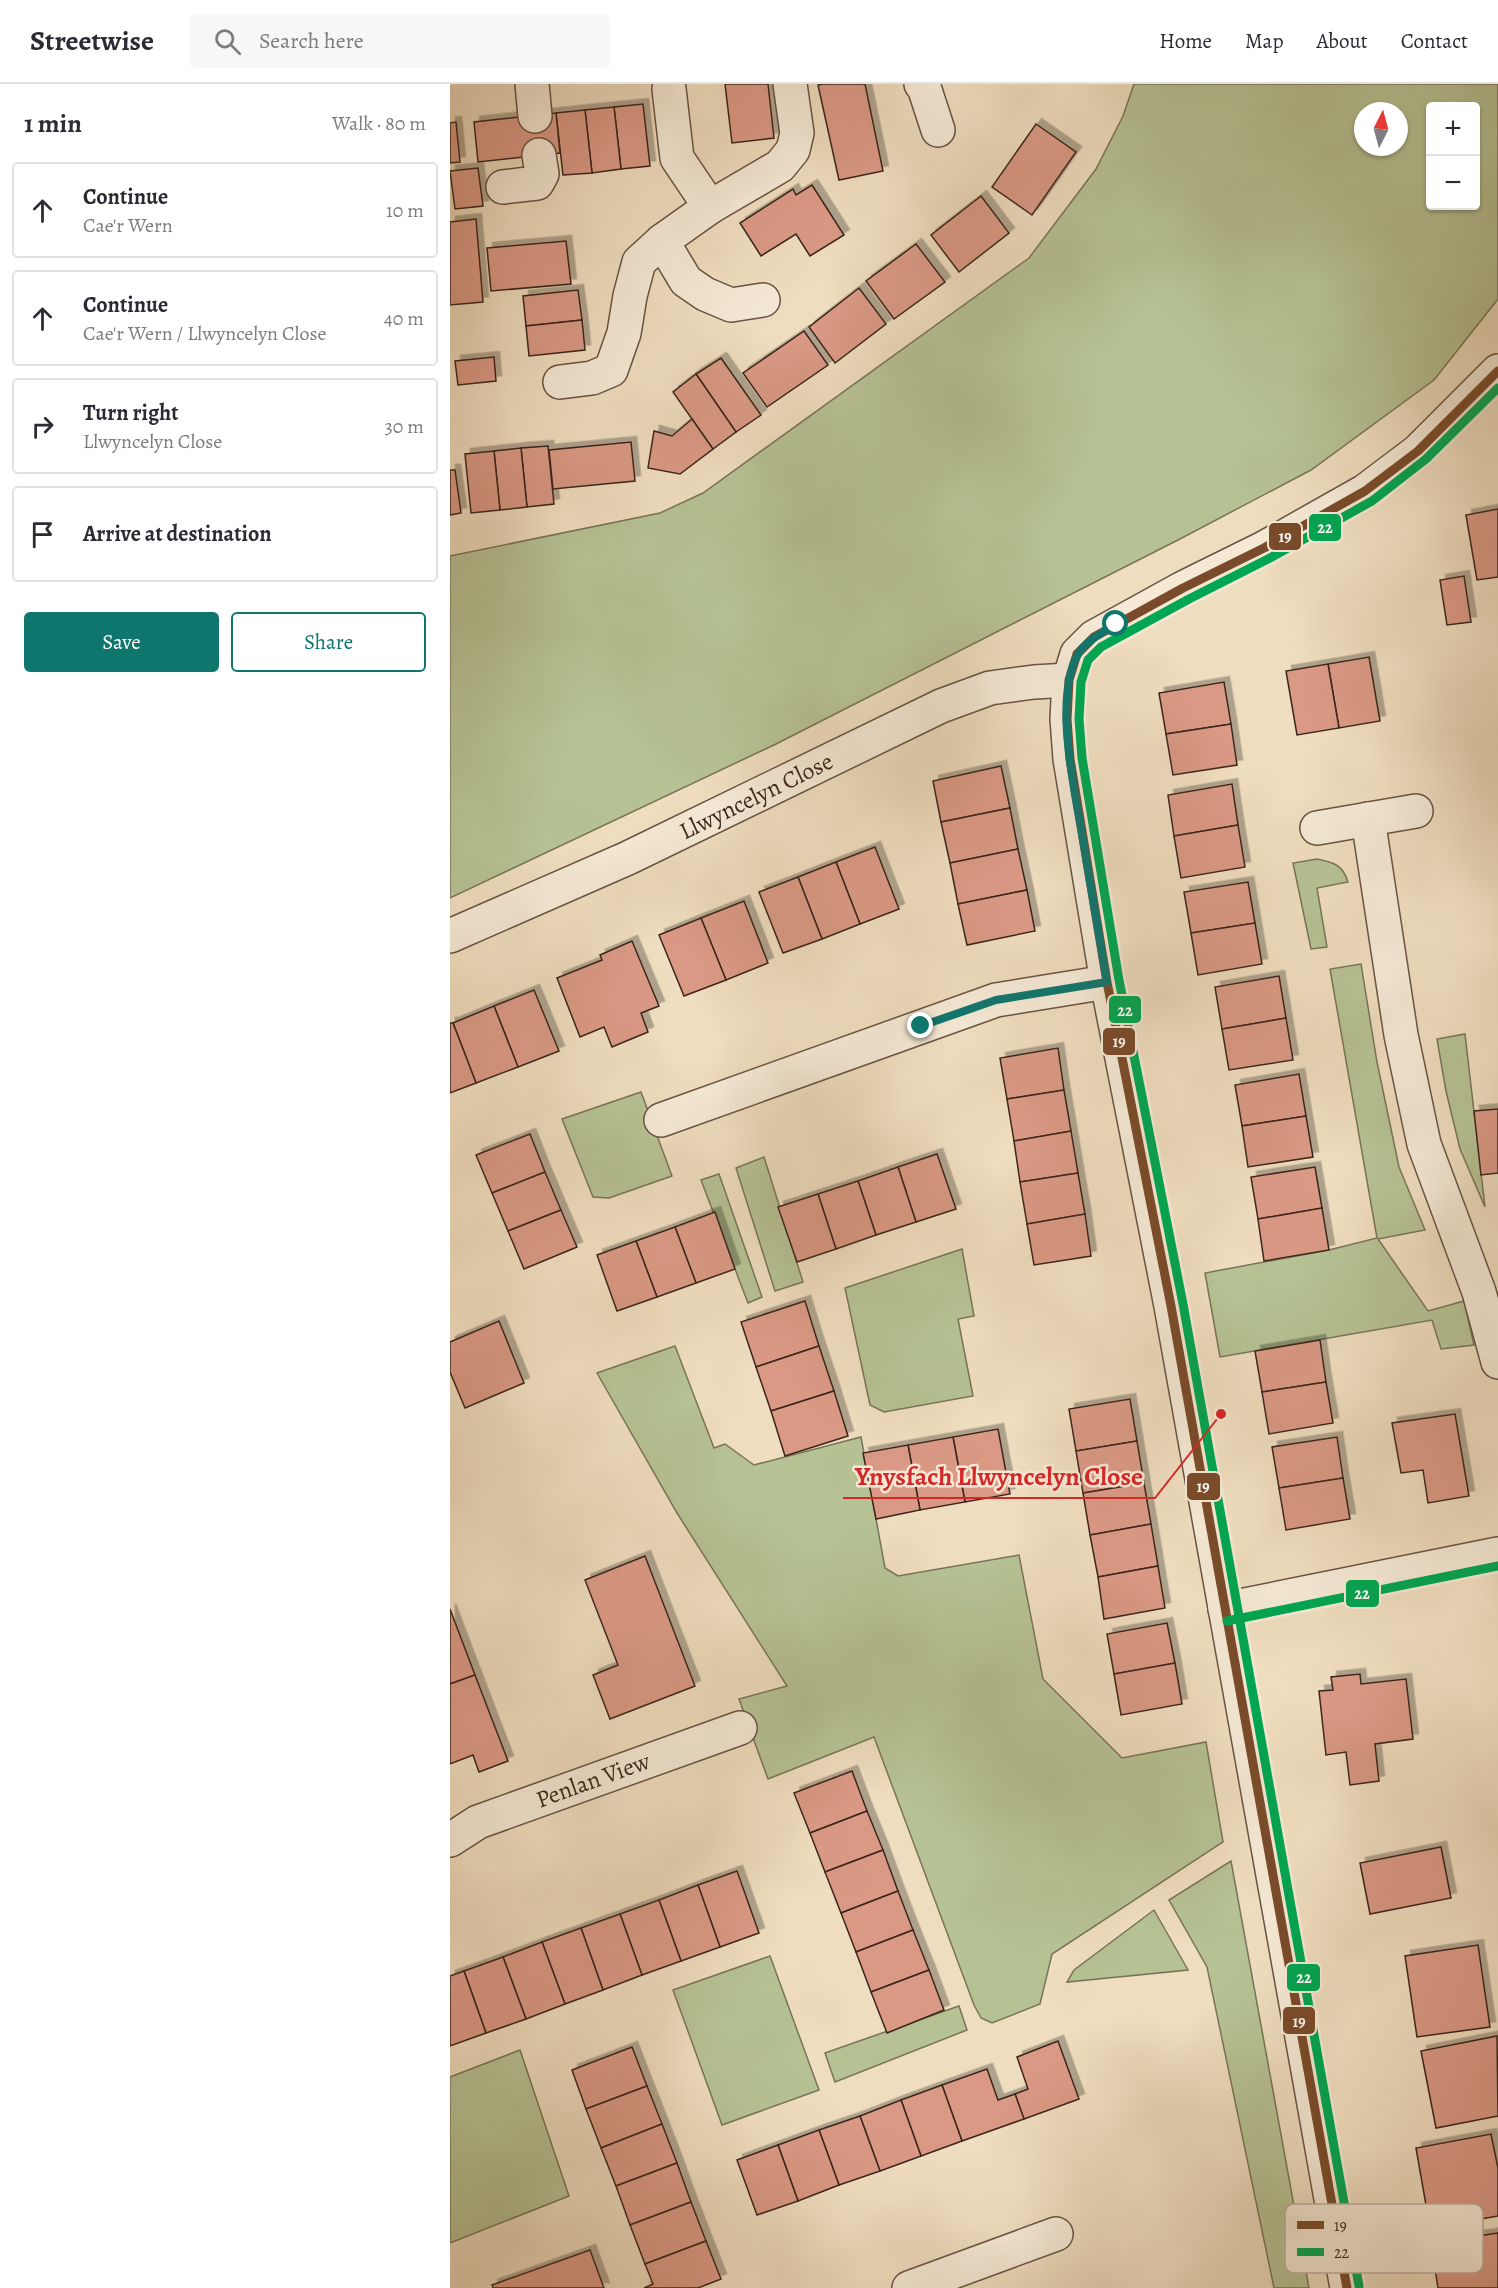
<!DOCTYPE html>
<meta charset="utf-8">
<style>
:root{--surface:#fff;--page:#f7f7f7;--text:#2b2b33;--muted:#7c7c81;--line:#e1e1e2;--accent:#0f766e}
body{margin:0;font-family:Alegreya,serif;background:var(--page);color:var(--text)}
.controls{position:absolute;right:18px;top:18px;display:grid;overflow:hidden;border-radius:6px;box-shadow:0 2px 4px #0004}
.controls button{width:54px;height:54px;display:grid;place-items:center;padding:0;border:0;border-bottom:2px solid var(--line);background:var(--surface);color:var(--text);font:30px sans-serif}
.compass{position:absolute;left:904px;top:18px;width:54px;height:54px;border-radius:50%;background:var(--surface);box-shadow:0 2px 4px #0004;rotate:6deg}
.stop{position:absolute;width:18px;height:18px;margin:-14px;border:4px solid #0f766e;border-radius:50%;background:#fff}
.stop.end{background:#0f766e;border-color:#fff;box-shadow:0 2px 6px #0008}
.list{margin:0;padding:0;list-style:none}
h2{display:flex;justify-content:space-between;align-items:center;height:78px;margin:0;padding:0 24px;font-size:26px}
h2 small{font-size:20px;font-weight:400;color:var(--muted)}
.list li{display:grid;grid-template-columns:39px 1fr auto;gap:18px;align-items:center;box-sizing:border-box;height:96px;margin:0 12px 12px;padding:0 12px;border:2px solid var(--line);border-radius:6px}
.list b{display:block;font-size:22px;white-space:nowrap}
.list p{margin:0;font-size:20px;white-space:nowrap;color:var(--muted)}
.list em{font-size:20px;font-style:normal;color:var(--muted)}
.actions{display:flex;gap:12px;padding:18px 24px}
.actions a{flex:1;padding:14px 0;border:2px solid var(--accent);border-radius:6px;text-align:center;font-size:21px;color:var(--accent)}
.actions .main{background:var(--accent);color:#fff}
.icon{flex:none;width:33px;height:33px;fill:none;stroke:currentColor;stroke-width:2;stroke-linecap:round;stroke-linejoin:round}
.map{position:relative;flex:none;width:1048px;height:2204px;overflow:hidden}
header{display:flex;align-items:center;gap:36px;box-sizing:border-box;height:84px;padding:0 30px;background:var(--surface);border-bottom:2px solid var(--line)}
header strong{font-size:28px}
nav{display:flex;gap:33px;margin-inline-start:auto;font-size:21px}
.search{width:420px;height:54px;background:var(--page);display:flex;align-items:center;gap:15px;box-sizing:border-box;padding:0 21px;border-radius:6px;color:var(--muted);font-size:22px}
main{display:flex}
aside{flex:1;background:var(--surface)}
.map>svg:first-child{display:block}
</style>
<header>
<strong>Streetwise</strong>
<div class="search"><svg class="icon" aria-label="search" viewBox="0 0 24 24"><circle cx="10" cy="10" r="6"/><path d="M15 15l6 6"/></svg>Search here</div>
<nav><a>Home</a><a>Map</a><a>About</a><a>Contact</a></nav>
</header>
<main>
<aside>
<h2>1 min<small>Walk · 80 m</small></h2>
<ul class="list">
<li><svg class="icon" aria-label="ahead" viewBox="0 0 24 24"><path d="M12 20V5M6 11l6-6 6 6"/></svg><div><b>Continue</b><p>Cae'r Wern</p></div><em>10 m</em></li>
<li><svg class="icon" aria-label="ahead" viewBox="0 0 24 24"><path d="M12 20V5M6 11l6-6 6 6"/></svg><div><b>Continue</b><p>Cae'r Wern / Llwyncelyn Close</p></div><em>40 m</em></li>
<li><svg class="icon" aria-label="right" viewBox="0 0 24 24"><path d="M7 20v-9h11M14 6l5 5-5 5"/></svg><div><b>Turn right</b><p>Llwyncelyn Close</p></div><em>30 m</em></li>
<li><svg class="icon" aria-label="arrive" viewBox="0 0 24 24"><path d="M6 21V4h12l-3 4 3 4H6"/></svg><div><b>Arrive at destination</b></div></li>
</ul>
<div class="actions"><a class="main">Save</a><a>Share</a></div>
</aside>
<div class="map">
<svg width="1048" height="2204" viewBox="0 0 1048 2204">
<defs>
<filter id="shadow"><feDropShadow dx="5.5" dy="-5.5" stdDeviation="0" flood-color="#0004"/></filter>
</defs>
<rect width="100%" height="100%" fill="#efddbf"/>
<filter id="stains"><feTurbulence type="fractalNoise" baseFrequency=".00333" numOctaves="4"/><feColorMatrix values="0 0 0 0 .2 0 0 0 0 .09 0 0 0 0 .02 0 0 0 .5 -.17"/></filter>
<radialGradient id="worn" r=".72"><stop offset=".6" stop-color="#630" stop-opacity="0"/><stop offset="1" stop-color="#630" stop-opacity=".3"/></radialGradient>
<g fill="#b6c294" stroke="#787457" stroke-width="1.5" fill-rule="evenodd">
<path d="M684,0h364v215l-64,81 -123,90 -133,70 -402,204 -326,154v-342l210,-43 43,-20 326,-235 67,-89 27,-53zM980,22h46v100h-46zM913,27h36v36h-36z"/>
<path d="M867,775c16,3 26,6 31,23l-31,6 10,59 -16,2 -18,-86z"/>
<path d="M911,880l16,98 22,105 26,63 -47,9 50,72 36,-10 10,44 -33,4 -9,-29 -212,37 -15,-84 124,-23 48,-12 -47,-269z"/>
<path d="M1015,950l20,173 -25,-58 -14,-58 -9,-52z"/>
<path d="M191,1008l31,84 -63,22 -16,-1 -31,-78z"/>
<path d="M314,1073l39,125 -28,9 -39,-123z"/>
<path d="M269,1090l43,123 -14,6 -47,-123z"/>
<path d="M512,1165l12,67 -16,3 15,77 -89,16 -14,-7 -25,-117z"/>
<path d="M225,1262l39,102 11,-4 29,21 107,-28 24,131 13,8 121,-21 24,124 79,79 84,-16 17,100 -171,112 -12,50 -48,19 -11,-5 -7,-13 -100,-268 -106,42 -29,-80 48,-13 -110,-173 -80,-140z"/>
<path d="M781,1777l78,427h-35l-67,-321 -38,-67z"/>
<path d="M704,1826l34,60 -121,12 7,-12z"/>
<path d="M320,1872l49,134 -97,35 -49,-135z"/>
<path d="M509,1922l8,24 -132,52 -10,-29z"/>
<path d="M70,1966l49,146 -119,47v-166z"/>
</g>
<g fill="#da9985" stroke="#3b251a" stroke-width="1.5" filter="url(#shadow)">
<path d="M275,0h43l6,54 -42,5z"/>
<path d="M373,0h42l18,87 -44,9 -21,-95z"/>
<path d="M193,20l7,62 -29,3 -7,-62z"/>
<path d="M164,23l7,62 -29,4 -7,-63z"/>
<path d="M135,26l7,63 -29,2 -7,-62z"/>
<path d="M106,29l4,40 -82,9 -4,-40z"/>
<path d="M6,38l4,40 -10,1v-40z"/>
<path d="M586,40l40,28 -44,63 -40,-28z"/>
<path d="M28,84l5,38 -28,3 -5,-38z"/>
<path d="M362,101l32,50 -34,21 -14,-22 -35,22 -21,-33 53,-34 3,6z"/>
<path d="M531,112l28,37 -50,39 -28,-37z"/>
<path d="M26,135l7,83 -33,3v-83z"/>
<path d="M116,157l5,43 -80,7 -4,-43z"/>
<path d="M466,160l29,38 -51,37 -28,-38z"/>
<path d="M409,204l27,36 -51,39 -26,-36z"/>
<path d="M128,206l4,30 -56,6 -3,-30z"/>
<path d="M132,236l3,30 -56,6 -3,-30z"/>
<path d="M354,247l24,34 -61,42 -24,-34z"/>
<path d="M44,273l2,24 -38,4 -3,-24z"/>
<path d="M271,274l40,57 -25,17 -40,-58z"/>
<path d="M246,290l40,58 -23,17 -40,-57z"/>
<path d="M242,335l21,30 -33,25 -32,-6 6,-37 18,5z"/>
<path d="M181,358l4,39 -82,8 -4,-39z"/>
<path d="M98,362l6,58 -27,3 -6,-59z"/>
<path d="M71,364l6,59 -27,3 -6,-59z"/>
<path d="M44,367l6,59 -29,3 -6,-59z"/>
<path d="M0,386h5l6,43 -11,2z"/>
<path d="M1048,425v68l-21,3 -11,-65z"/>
<path d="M1014,492l7,46 -24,3 -7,-45z"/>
<path d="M919,573l11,64 -41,7 -11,-64z"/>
<path d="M878,580l11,64 -42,7 -11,-64z"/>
<path d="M774,598l7,42 -65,10 -7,-41z"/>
<path d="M781,640l6,41 -64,10 -7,-41z"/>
<path d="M551,682l9,42 -69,14 -8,-41z"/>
<path d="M782,700l6,41 -64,11 -6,-41z"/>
<path d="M560,724l8,41 -68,14 -9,-41z"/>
<path d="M788,741l7,42 -64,11 -7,-42z"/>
<path d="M425,763l24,62 -39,15 -24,-62z"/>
<path d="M568,765l9,41 -69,14 -8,-41z"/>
<path d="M386,778l24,62 -38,15 -24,-62z"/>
<path d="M348,793l24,62 -39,14 -24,-61z"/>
<path d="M798,798l7,41 -64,10 -7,-41z"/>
<path d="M577,806l8,41 -68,14 -9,-41z"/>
<path d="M294,817l24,62 -42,17 -25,-62z"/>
<path d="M251,834l25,62 -42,16 -25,-61z"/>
<path d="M805,839l7,41 -64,11 -7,-42z"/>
<path d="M182,857l27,65 -18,7 7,19 -36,15 -8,-20 -24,10 -23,-59 45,-18 -2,-5z"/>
<path d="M829,892l7,42 -64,11 -7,-42z"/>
<path d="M84,906l25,61 -41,16 -24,-61z"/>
<path d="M44,922l24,61 -42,16 -23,-60z"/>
<path d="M836,934l7,42 -64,10 -7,-41z"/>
<path d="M0,939h3l23,60 -26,10z"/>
<path d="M608,964l6,42 -57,9 -7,-41z"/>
<path d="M849,990l7,42 -64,10 -7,-41z"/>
<path d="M614,1006l7,41 -57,10 -7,-42z"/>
<path d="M1048,1025v64l-17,2 -7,-64z"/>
<path d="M856,1032l7,41 -65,10 -6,-41z"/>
<path d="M621,1047l7,42 -58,9 -6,-41z"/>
<path d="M80,1050l15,38 -53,21 -16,-38z"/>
<path d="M487,1070l19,55 -40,13 -18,-55z"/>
<path d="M448,1083l18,55 -40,13 -18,-54z"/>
<path d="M865,1083l7,41 -64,11 -7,-42z"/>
<path d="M95,1088l16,38 -53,21 -16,-38z"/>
<path d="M628,1089l7,41 -58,10 -7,-42z"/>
<path d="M408,1097l18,54 -40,14 -18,-55z"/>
<path d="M368,1110l18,55 -39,13 -19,-55z"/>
<path d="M872,1124l7,42 -65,11 -6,-42z"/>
<path d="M111,1126l16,37 -53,22 -16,-38z"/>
<path d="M265,1128l20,57 -39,14 -21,-56z"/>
<path d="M635,1130l6,42 -57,9 -7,-41z"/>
<path d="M225,1143l21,56 -39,14 -21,-56z"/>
<path d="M186,1157l21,56 -40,14 -20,-56z"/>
<path d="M355,1217l14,45 -63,21 -15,-45z"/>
<path d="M49,1237l25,62 -59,25 -15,-36v-30z"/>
<path d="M870,1256l6,42 -64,10 -7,-41z"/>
<path d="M369,1262l15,45 -63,20 -15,-44z"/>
<path d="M876,1298l7,41 -64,11 -7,-42z"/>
<path d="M384,1307l14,45 -63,20 -14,-45z"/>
<path d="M680,1315l7,42 -61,10 -7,-42z"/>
<path d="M1005,1330l14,82 -41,7 -5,-33 -22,3 -9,-50z"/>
<path d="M548,1345l12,65 -45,8 -12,-65z"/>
<path d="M503,1353l12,65 -45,8 -12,-65z"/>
<path d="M887,1353l6,41 -64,10 -7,-41z"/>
<path d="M687,1357l7,42 -61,10 -7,-42z"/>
<path d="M458,1361l12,65 -44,9 -13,-66z"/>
<path d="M893,1394l7,41 -64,11 -7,-42z"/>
<path d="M694,1399l7,41 -61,11 -7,-42z"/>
<path d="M701,1440l7,42 -60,11 -8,-42z"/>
<path d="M195,1472l50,130 -85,33 -17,-44 25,-10 -33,-85z"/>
<path d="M708,1482l7,42 -61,11 -6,-42z"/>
<path d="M0,1525l25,66 -25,9z"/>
<path d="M717,1539l8,40 -61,11 -7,-40z"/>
<path d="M725,1579l7,41 -61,11 -7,-41z"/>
<path d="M910,1590l1,10 45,-5 7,60 -38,5 4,37 -29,4 -4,-33 -20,3 -7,-64 14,-1 -2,-13z"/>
<path d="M25,1591l33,86 -29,11 -6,-17 -23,9v-80z"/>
<path d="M402,1687l15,40 -57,22 -16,-40z"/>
<path d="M417,1727l16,39 -58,22 -15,-39z"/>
<path d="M991,1763l10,51 -81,16 -10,-51z"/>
<path d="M433,1766l15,41 -57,22 -16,-41z"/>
<path d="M287,1787l22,62 -39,14 -22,-62z"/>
<path d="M248,1801l22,62 -39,14 -22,-61z"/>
<path d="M448,1807l15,39 -57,22 -15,-39z"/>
<path d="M209,1816l22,61 -39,14 -22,-61z"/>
<path d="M170,1830l22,61 -39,15 -22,-62z"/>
<path d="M131,1844l22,62 -38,14 -23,-62z"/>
<path d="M463,1846l16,40 -58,22 -15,-40z"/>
<path d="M92,1858l23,62 -39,15 -23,-62z"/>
<path d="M1028,1861l12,82 -73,10 -12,-81z"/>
<path d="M53,1873l23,62 -40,14 -22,-62z"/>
<path d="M479,1886l15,40 -57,23 -16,-41z"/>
<path d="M14,1887l22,62 -36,13v-70z"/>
<path d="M1047,1952l1,80 -62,12 -15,-77z"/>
<path d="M608,1957l21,58 -55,20 -9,-25 13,-5 -11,-32z"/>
<path d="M182,1963l15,39 -61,23 -14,-39z"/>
<path d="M537,1985l11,31 17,-6 9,25 -62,22 -20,-56z"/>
<path d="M492,2001l20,56 -41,15 -20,-56z"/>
<path d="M197,2002l15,38 -61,24 -15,-39z"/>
<path d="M451,2016l20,56 -41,15 -20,-55z"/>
<path d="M410,2032l20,55 -41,14 -20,-55z"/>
<path d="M212,2040l15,39 -61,23 -15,-38z"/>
<path d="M369,2046l20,55 -41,16 -20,-56z"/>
<path d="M1041,2050l7,34v48l-68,12 -14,-80z"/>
<path d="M328,2061l20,56 -41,14 -20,-55z"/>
<path d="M227,2079l14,39 -61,23 -14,-39z"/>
<path d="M241,2118l15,39 -61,23 -15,-39z"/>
<path d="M1048,2149v55h-60l-7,-45z"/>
<path d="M256,2157l15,38 -23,9h-54l9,-4 -8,-20z"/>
<path d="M140,2166l14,38h-111l-1,-3z"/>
</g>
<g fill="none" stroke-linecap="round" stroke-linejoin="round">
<defs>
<g id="minor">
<path d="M82,0l3,32"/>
<path d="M471,0l3,3 14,43"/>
<path d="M219,5l8,69 33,49"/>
<path d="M53,103l34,-4 5,-9 -3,-19"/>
<path d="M212,157l24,40 19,13 26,11 32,-5"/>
<path d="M110,298l32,-4 19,-8 13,-37 6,-37 9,-34 23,-21 48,-34 70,-41 13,-16 4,-17 -7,-49"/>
<path d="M918,735l33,216 23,109 55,148 19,70"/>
<path d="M867,744l99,-17"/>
<path d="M0,852l178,-78 313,-152 49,-18 44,-6 35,-2"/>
<path d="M211,1036l335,-120 111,-18"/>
<path d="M775,1525l273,-55"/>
<path d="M0,1756l28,-18 262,-94"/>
<path d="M459,2204l147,-54"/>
<path d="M897,2204l-176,-982 -64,-324 -37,-223 -3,-40 2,-39 8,-26 17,-17 89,-49 81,-40 101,-57 53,-40 80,-80"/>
</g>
</defs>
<use href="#minor" stroke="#685343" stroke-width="36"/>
<use href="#minor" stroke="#f5e9d5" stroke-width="33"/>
<defs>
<path id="bus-1" d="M897,2204l-176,-982 -64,-324 -37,-223 -3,-40 2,-39 8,-26 17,-17 89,-49 81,-40 101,-57 53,-40 80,-80"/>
<g id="bus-2">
<path d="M777,1537l271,-55"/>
<path d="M909,2202l-176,-982 -64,-324 -37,-222 -3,-39 2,-37 7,-22 13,-13 88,-48 81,-41 102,-57 54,-42 72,-71"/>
</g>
</defs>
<use href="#bus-1" stroke="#f5e9d5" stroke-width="14"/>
<use href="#bus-2" stroke="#f5e9d5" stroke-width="14"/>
<use href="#bus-1" stroke="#7a4b2a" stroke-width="9"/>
<use href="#bus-2" stroke="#00a651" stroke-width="9"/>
</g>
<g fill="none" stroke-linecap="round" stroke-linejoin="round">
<path stroke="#0f766e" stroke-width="8" d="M471,942l75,-26 111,-18c-8,-45 -15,-90 -23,-136 -8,-51 -31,-143 -7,-190 7,-14 26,-24 39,-32"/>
</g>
<g text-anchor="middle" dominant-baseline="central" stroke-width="5" stroke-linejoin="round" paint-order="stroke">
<g font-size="24" fill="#3b251a" stroke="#f5e9d5">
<text transform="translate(306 712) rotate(-26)">Llwyncelyn Close</text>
<text transform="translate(143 1696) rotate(-20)">Penlan View</text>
</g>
</g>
<rect x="835" y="2120" width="198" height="69" rx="9" fill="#f5e9d5" stroke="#bdae9d" stroke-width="1.5"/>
<rect x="847" y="2137" width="27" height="8" fill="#7a4b2a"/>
<rect x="847" y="2164" width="27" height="8" fill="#00a651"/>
<g font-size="16" fill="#3b251a">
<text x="884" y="2147">19</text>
<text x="884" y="2174">22</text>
</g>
<path fill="none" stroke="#d62828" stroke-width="2" d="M771 1330L705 1414H393"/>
<circle fill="#d62828" stroke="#f5e9d5" stroke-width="2" cx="771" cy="1330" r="6"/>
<g font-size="26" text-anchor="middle" font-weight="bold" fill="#d62828" stroke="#f5e9d5" stroke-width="5" stroke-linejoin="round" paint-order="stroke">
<text x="549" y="1401">Ynysfach Llwyncelyn Close</text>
</g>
<g stroke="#f5e9d5" stroke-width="2">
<rect x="858" y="429" width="34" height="29" rx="6" fill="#00a651"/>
<rect x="818" y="438" width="34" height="29" rx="6" fill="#7a4b2a"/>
<rect x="658" y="911" width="34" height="29" rx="6" fill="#00a651"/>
<rect x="652" y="943" width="34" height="29" rx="6" fill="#7a4b2a"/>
<rect x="736" y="1388" width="35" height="29" rx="6" fill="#7a4b2a"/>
<rect x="895" y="1495" width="35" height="29" rx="6" fill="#00a651"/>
<rect x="836" y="1879" width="35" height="29" rx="6" fill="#00a651"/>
<rect x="832" y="1922" width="34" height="29" rx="6" fill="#7a4b2a"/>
</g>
<g font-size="16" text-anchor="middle" font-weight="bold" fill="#fff">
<text x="875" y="449">22</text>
<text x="835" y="458">19</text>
<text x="675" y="932">22</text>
<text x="669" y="963">19</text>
<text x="753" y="1408">19</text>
<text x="912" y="1515">22</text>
<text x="854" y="1899">22</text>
<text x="849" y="1943">19</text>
</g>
<rect width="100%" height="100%" filter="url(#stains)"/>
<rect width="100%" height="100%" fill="url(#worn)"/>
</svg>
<div class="controls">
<button>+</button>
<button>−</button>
</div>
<svg class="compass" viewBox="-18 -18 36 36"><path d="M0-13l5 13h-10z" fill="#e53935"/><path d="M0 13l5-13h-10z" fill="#7c7c81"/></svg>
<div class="stop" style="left:666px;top:540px"></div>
<div class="stop end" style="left:471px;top:942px"></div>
</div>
</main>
